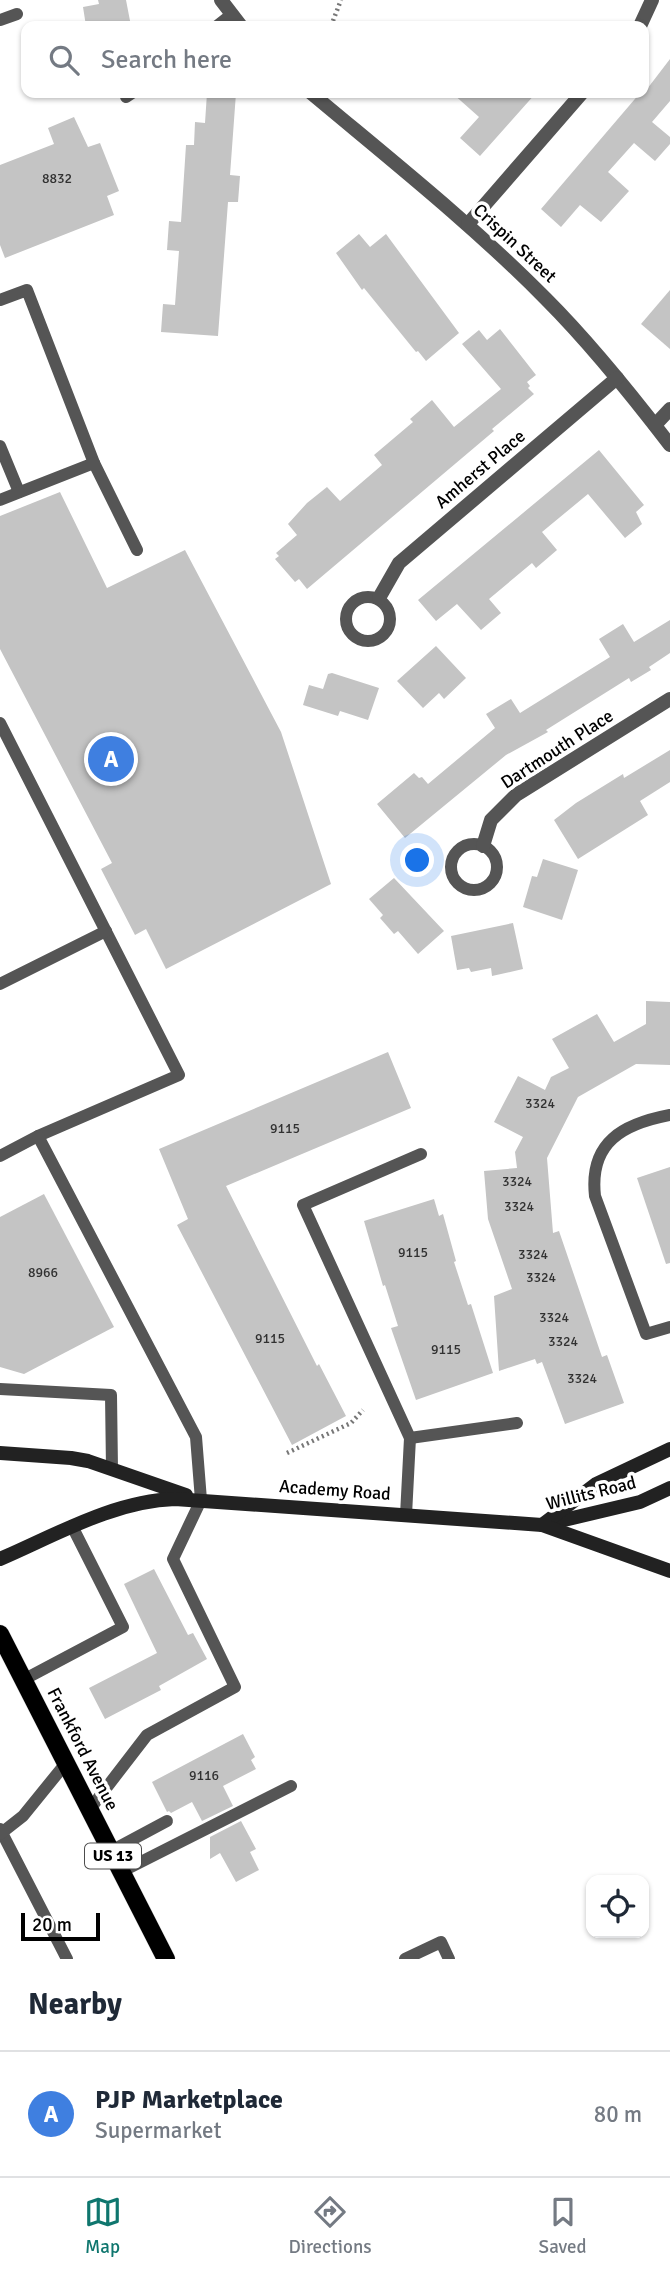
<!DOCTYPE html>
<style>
:root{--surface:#fff;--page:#f2f2f3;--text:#1f2937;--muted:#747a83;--line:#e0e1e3;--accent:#0f766e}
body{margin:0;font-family:Signika,sans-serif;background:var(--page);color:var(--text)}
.controls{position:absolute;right:21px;bottom:21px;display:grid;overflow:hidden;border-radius:14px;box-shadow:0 2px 5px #0004}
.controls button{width:63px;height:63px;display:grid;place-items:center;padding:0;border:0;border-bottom:2px solid var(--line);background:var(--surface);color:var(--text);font:35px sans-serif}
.scale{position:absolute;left:21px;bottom:18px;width:79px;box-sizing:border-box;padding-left:7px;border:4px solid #000;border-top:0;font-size:19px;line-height:24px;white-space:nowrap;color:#000;-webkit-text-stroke:5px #fff;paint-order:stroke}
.you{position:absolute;left:418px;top:861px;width:24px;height:24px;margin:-18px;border:5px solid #fff;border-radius:50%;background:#1a73e8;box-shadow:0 0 0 10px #1a73e833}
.badge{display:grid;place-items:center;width:46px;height:46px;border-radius:50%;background:var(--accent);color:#fff;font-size:23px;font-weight:700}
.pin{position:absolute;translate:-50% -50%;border:4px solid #fff;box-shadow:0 2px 7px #0006}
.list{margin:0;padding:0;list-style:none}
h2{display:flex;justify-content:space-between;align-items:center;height:91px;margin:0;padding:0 28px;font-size:30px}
h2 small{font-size:23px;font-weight:400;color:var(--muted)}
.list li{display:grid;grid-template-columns:46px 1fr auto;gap:21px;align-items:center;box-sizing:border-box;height:126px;padding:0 28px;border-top:2px solid var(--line)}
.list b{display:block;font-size:26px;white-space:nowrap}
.list p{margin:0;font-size:23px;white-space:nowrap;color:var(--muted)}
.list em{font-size:23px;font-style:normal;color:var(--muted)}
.icon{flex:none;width:38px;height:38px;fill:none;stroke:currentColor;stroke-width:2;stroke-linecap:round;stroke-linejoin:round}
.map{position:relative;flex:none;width:670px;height:1959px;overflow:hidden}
.search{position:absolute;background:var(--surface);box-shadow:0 2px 5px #0004;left:21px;right:21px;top:21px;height:77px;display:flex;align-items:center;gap:18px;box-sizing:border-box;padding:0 24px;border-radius:14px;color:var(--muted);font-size:26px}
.sheet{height:217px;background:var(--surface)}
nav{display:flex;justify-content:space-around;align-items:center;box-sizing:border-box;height:98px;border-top:2px solid var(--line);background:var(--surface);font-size:19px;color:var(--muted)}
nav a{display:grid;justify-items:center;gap:4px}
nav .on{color:var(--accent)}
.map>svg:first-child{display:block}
</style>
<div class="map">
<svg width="670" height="1959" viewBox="0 0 670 1959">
<rect width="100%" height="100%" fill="#fff"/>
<g fill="#c4c4c4">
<path d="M98,0h28l5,26h-45l-3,-19 16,-3z"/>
<path d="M670,59v42l-18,21 18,15v7l-15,17 -21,-18 -26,29 21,19 -28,31 -21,-17 -19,22 -20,-18 99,-116h4z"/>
<path d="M207,93h29l-6,82 10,1 -2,26h-10l-10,134 -57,-4 2,-28 12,1 4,-54 -12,-1 2,-29 12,1 5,-77h8l1,-23 10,1z"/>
<path d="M452,93h84l-56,63 -20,-18 19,-21z"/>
<path d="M74,117l14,30 12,-4 19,48 -12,5 7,19 -109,43 -5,-13v-80l54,-21 -6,-16z"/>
<path d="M359,234l11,13 16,-13 73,99 -33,28 -8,-10 -2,1 -52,-64 -2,2 -26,-37z"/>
<path d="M670,290v59l-29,-25z"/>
<path d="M500,329l36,46 -9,7 3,4 -2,2 6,6 -42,35 2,2 -187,158 -8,-10 -4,3 -20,-23 4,-3 -3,-3 21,-18 -9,-11 19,-21 20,-16 13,14 42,-36 -8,-10 39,-33 -3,-3 22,-19 22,27 47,-38 -39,-45 17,-14 8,10z"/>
<path d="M599,450l45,55 -8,7 6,12 -17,14 -37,-44 -46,38 15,18 -21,18 -4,-5 -43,36 12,14 -20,17 -24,-26 -21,17 -18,-21z"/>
<path d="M60,492l47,96 78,-38 96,182 50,152 -165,85 -20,-40 -11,6 -34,-66 11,-6 -112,-214v-133z"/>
<path d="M670,620v33l-21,14 2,3 -20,12 -2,-4 -83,52 2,2 -42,23 -101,83 -28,-34 37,-31 5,5 3,-1 6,7 67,-56 -9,-14 25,-15 9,14 90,-56 -11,-18 24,-15 11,18z"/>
<path d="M436,646l30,32 -22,21 -5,-6 -16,15 -26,-27z"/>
<path d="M332,673l47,15 -11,32 -28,-9 -2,5 -35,-11 6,-20 14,4 5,-15z"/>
<path d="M670,750v32l-30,19 8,14 -70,44 -24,-39 22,-17 47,-29 1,4z"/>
<path d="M543,859l35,11 -16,50 -39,-13 9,-31 5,1z"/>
<path d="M394,878l50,53 -26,23 -20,-23 -4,3 -14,-16 3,-3 -14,-16z"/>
<path d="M513,923l10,46 -31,7 -1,-8 -20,4 -2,-4 -12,2 -6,-34z"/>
<path d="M646,1001l24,1v63l-34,-1 -58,33 -31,61 6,75 6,-2 43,126 5,-2 17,48 -59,21 -23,-62 -5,2 -2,-5 -36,12 -5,-75 18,-7 -24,-70 -4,-48 33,-3 -2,-16 8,-15 -29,-15 24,-46 27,14 6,-13 18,-9 -17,-29 45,-25 17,28 32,-18z"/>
<path d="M388,1052l23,56 -185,78 91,180 2,-2 27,52 -54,29 -115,-220 11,-6 -29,-70z"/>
<path d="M670,1167v96l-4,1 -29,-86z"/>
<path d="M44,1194l70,133 -90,47 -24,-7v-150z"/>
<path d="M434,1199l5,17 4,-2 13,47 -2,1 14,43 3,-1 22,69 -77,27 -25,-72 7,-2 -13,-41 -2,1 -19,-65z"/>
<path d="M154,1569l34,66 5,-2 14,26 -48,27 2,4 -56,29 -16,-31 68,-35 -33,-69z"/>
<path d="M243,1734l12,23 -4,3 5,9 -33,17 10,20 -31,15 -10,-19 -21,11 -2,-2 -2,1 -15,-30z"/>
<path d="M241,1821l15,28 -6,3 9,18 -23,12 -16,-29 -10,6v-22z"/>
</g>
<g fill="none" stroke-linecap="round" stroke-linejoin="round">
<defs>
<path id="primary" d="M0,1634l166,325"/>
</defs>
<use href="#primary" stroke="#dbdbdb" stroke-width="19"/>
<g stroke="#777" stroke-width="4.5" stroke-dasharray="2 3.5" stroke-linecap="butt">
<path d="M331,26l10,-26"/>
<path d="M287,1453l64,-30 12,-13"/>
</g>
<g stroke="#555" stroke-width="12">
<path d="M0,20l17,-6"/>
<path d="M217,26l14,-11"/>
<path d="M126,97l6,-4"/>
<path d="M0,300l27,-10 67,173"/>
<path d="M0,446l19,46"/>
<path d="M0,500l94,-37 43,87"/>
<circle cx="368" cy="619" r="22"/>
<path d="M0,723l179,352 -141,61 -38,20"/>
<circle cx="474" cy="867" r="23"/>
<path d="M0,984l106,-53"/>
<path d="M670,1115c-47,9 -81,27 -75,81l51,138 24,-7"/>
<path d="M38,1136l158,301 5,63 -28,59 62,128 -88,48 -57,74"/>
<path d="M0,1389l111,6 1,74"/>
<path d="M410,1438l107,-15"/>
<path d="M406,1515l4,-77 -107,-233 118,-51"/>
<path d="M23,1680l100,-53 -50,-99"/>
<path d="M0,1829l67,130"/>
<path d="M0,1834l23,-18 43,-53"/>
<path d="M111,1851l56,-30"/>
<path d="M121,1872l170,-86"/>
<path d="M405,1959l36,-17 8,17"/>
</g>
<g stroke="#555" stroke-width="14">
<path d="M221,0l20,26"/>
<path d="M640,26l12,-26"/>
<path d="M311,93c80,67 162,132 235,206 45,45 85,95 124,146"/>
<path d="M468,224l114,-131"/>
<path d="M655,425l15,-16"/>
<path d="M379,598l20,-35 218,-185"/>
<path d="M483,846l8,-26 25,-25 154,-96"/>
</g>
<g stroke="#222" stroke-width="14">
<path d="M0,1453l71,5 17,3 98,34"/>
<path d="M547,1524l93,-22 30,-14"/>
<path d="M542,1525l54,-41 74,-35"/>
<path d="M0,1559c56,-24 113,-58 175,-60l367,26 128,46"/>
</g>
<use href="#primary" stroke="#000" stroke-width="18"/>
</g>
<g text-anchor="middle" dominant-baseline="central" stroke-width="7" stroke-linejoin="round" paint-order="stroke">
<g font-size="14" fill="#313131">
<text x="57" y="178">8832</text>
<text x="540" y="1103">3324</text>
<text x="285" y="1128">9115</text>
<text x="517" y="1181">3324</text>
<text x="519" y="1206">3324</text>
<text x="413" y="1252">9115</text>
<text x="533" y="1254">3324</text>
<text x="43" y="1272">8966</text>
<text x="541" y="1277">3324</text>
<text x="554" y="1317">3324</text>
<text x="270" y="1338">9115</text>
<text x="563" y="1341">3324</text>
<text x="446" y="1349">9115</text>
<text x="582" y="1378">3324</text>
<text x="204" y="1775">9116</text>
</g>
<rect fill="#fff" stroke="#4c4c4c" stroke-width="2" x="85" y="1843.5" width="56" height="25" rx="5"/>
<g font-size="16" font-weight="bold" fill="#000">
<text x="113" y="1856">US 13</text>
</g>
<g font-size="18" fill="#000" stroke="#fff">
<text transform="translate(515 243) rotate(43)">Crispin Street</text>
<text transform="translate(480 469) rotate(-40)">Amherst Place</text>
<text transform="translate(557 749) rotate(-33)">Dartmouth Place</text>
<text transform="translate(335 1490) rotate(4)">Academy Road</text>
<text transform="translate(591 1493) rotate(-14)">Willits Road</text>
<text transform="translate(83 1749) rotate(63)">Frankford Avenue</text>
</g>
</g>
</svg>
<div class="controls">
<button><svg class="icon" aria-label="locate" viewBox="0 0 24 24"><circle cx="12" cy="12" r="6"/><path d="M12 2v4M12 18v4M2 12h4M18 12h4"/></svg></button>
</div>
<div class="scale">20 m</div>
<div class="you"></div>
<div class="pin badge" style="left:111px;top:759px;background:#3f7fe0">A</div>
<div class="search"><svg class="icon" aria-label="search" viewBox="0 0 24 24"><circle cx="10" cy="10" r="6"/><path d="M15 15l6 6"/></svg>Search here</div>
</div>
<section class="sheet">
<h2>Nearby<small></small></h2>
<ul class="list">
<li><span class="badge" style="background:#3f7fe0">A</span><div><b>PJP Marketplace</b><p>Supermarket</p></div><em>80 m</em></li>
</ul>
</section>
<nav>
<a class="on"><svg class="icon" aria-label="map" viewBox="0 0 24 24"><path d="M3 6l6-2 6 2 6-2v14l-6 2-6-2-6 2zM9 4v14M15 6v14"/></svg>Map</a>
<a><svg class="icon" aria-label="directions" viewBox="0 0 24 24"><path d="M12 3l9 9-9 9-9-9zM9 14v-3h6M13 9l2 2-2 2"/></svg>Directions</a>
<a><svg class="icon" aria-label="saved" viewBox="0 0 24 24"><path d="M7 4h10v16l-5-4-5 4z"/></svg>Saved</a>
</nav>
